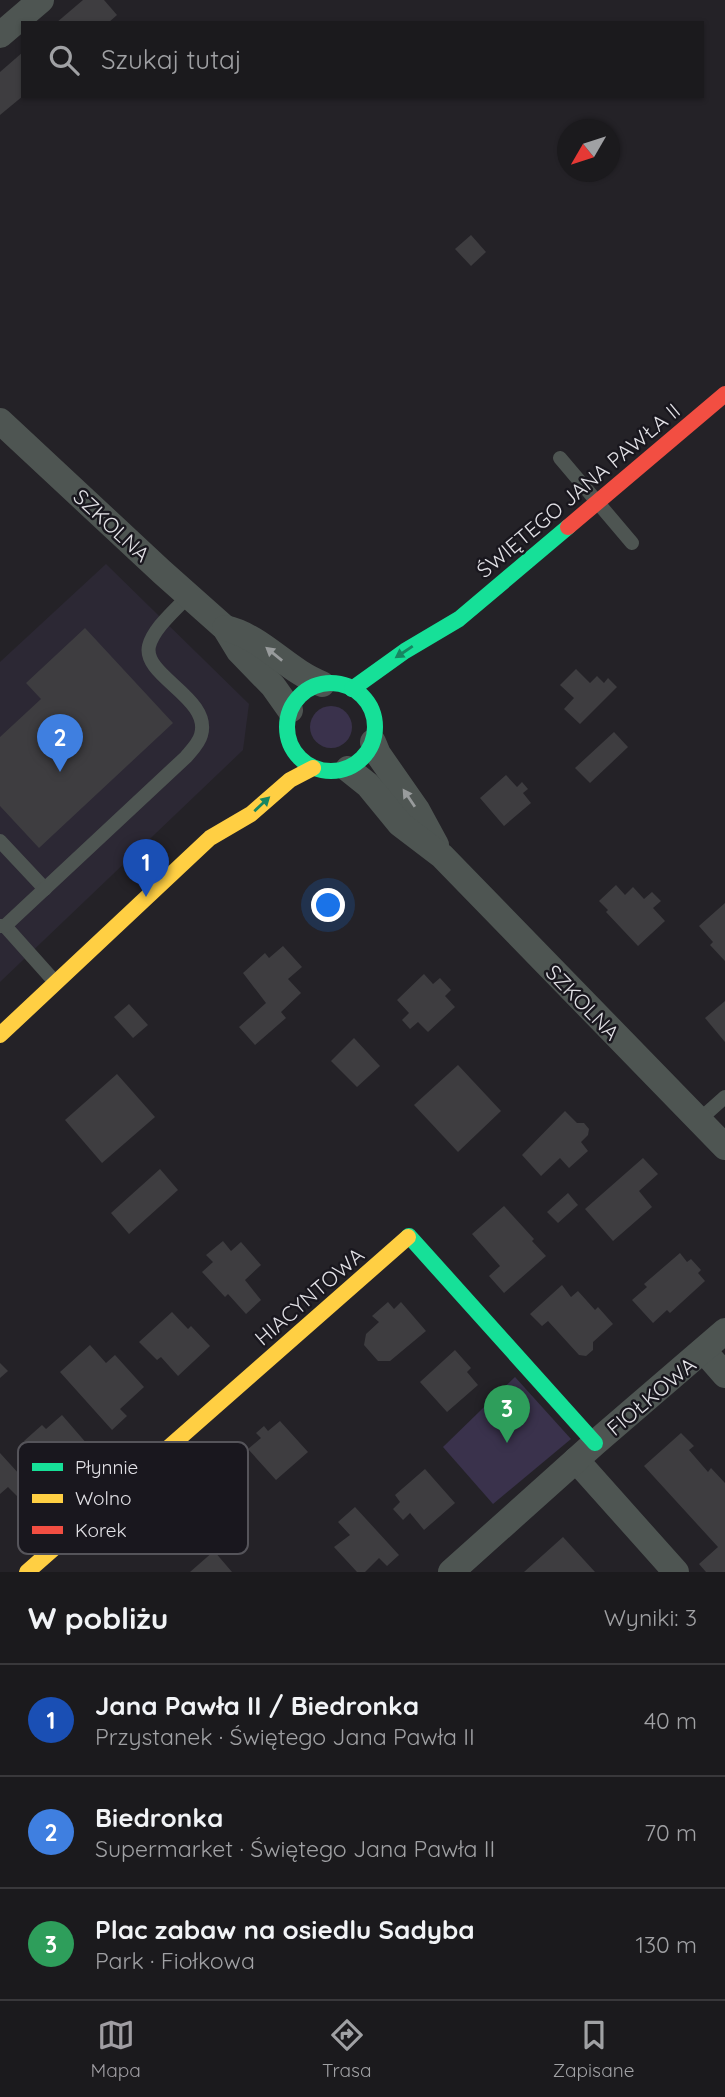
<!DOCTYPE html>
<html lang="pl">
<meta charset="utf-8">
<style>
:root{--surface:#1b1a1d;--page:#242326;--text:#f1f3f6;--muted:#a0a1a4;--line:#39383b;--accent:#a09ea3}
body{margin:0;font-family:Quicksand,sans-serif;background:var(--page);color:var(--text)}
.compass{position:absolute;left:557px;top:119px;width:63px;height:63px;border-radius:50%;background:var(--surface);box-shadow:0 2px 5px #0004;rotate:231deg}
.you{position:absolute;left:329px;top:906px;width:24px;height:24px;margin:-18px;border:5px solid #fff;border-radius:50%;background:#1a73e8;box-shadow:0 0 0 10px #1a73e833}
.badge{display:grid;place-items:center;width:46px;height:46px;border-radius:50%;background:var(--accent);color:#fff;font-size:23px;font-weight:700}
.pin{position:absolute;translate:-50% -58px;filter:drop-shadow(0 2px 4px #0008)}
.pin::after{content:'';position:absolute;top:37px;width:24px;height:21px;background:inherit;clip-path:polygon(0 0,100% 0,50% 100%)}
.list{margin:0;padding:0;list-style:none}
h2{display:flex;justify-content:space-between;align-items:center;height:91px;margin:0;padding:0 28px;font-size:30px}
h2 small{font-size:23px;font-weight:400;color:var(--muted)}
.list li{display:grid;grid-template-columns:46px 1fr auto;gap:21px;align-items:center;box-sizing:border-box;height:112px;padding:0 28px;border-top:2px solid var(--line)}
.list b{display:block;font-size:26px;white-space:nowrap}
.list p{margin:0;font-size:23px;white-space:nowrap;color:var(--muted)}
.list em{font-size:23px;font-style:normal;color:var(--muted)}
.icon{flex:none;width:38px;height:38px;fill:none;stroke:currentColor;stroke-width:2;stroke-linecap:round;stroke-linejoin:round}
.map{position:relative;flex:none;width:725px;height:1572px;overflow:hidden}
.search{position:absolute;background:var(--surface);box-shadow:0 2px 5px #0004;left:21px;right:21px;top:21px;height:77px;display:flex;align-items:center;gap:18px;box-sizing:border-box;padding:0 24px;border-radius:0px;color:var(--muted);font-size:26px}
.sheet{height:427px;background:var(--surface)}
nav{display:flex;justify-content:space-around;align-items:center;box-sizing:border-box;height:98px;border-top:2px solid var(--line);background:var(--surface);font-size:19px;color:var(--muted)}
nav a{display:grid;justify-items:center;gap:4px}
nav .on{color:var(--accent)}
.map>svg:first-child{display:block}
</style>
<div class="map">
<svg width="725" height="1572" viewBox="0 0 725 1572">
<rect width="100%" height="100%" fill="#242227"/>
<path fill="#2c2834" d="M106,564l143,140 -6,46 -243,232v-320z"/>
<g fill="#3a324c">
<circle cx="331" cy="727" r="21"/>
<path d="M515,1377l56,62 -78,65 -50,-57z"/>
</g>
<g fill="#3e3d40">
<path d="M83,0h21l13,15 -9,8h-52z"/>
<path d="M23,52v44l-23,19v-43z"/>
<path d="M471,235l15,17 -15,14 -16,-17z"/>
<path d="M85,628l88,95 -134,125 -39,-42v-69l41,-38 -15,-16z"/>
<path d="M576,669l14,14 7,-7 7,7 4,-5 9,9 -37,37 -16,-15 10,-11 -14,-13z"/>
<path d="M614,732l14,15 -38,36 -15,-15z"/>
<path d="M506,775l11,12 5,-5 6,7 -5,4 8,10 -27,23 -24,-28z"/>
<path d="M616,885l9,10 8,-8 11,12 8,-7 9,9 -8,7 12,13 -27,25 -32,-34 2,-2 -9,-9z"/>
<path d="M725,903v58l-15,-16 3,-3 -14,-16z"/>
<path d="M283,946l19,21 -14,12 13,14 -20,19 5,6 -31,27 -16,-18 27,-24 -23,-30 22,-20 4,5z"/>
<path d="M424,974l9,10 7,-6 11,12 -6,6 10,11 -27,25 -10,-10 -8,7 -8,-9 7,-7 -12,-13z"/>
<path d="M725,1001v41l-20,-24z"/>
<path d="M129,1004l19,21 -15,13 -19,-21z"/>
<path d="M354,1038l26,28 -23,21 -26,-26z"/>
<path d="M458,1065l43,46 -43,41 -44,-47z"/>
<path d="M117,1074l38,43 -53,46 -37,-43z"/>
<path d="M565,1111l12,12h7l5,6 -1,6 -7,7 7,9 -19,17 -9,-10 -19,18 -19,-21z"/>
<path d="M643,1158l15,16 -19,17 13,16 -39,34 -28,-32z"/>
<path d="M160,1169l18,21 -49,44 -18,-21z"/>
<path d="M568,1193l10,12 -20,18 -11,-11z"/>
<path d="M504,1206l30,33 -2,2 14,15 -42,37 -15,-17 11,-10 -28,-32z"/>
<path d="M223,1241l8,10 10,-9 20,23 -16,15 16,20 -15,14 -18,-20 -3,3 -23,-25 11,-10 -7,-7z"/>
<path d="M680,1253l7,9 4,-3 10,11 -3,3 7,8 -35,32 -3,-3 -14,13 -21,-23 15,-13 -3,-3z"/>
<path d="M562,1285l9,12 7,-6 17,19 3,-3 15,17 -20,18v8l-7,6 -7,-1 -31,-34 -6,5 -12,-12z"/>
<path d="M388,1302l6,7 7,-7 25,29 -36,30h-12l-14,-16 2,-11 13,-12 -7,-6z"/>
<path d="M172,1312l16,17 3,-3 19,20 -32,30 -17,-19 -4,3 -18,-18z"/>
<path d="M90,1345l16,18 9,-8 29,32 -24,22 7,7 -15,14 -52,-58z"/>
<path d="M455,1350l16,18 -4,4 11,13 -31,27 -27,-30z"/>
<path d="M0,1363l8,8 -8,7z"/>
<path d="M62,1415l32,37 -19,17 -3,-4 -16,13 -32,-37 18,-16 4,4z"/>
<path d="M280,1421l28,31 -32,28 -28,-31 13,-11 -5,-5 8,-7 4,5z"/>
<path d="M681,1433l13,13 -5,4 19,22 3,-4 14,15v89h-19l-7,-8 19,-17 -74,-81z"/>
<path d="M0,1453l30,33 -12,11 -10,-10 -8,7z"/>
<path d="M425,1469l30,34 -31,27 -14,-17 -7,7 -10,-11 7,-7 -5,-7z"/>
<path d="M355,1507l44,48 -12,11 -8,-8 -14,14h-8l-23,-25 16,-12 -12,-13z"/>
<path d="M563,1537l32,35h-71z"/>
<path d="M214,1551l18,21h-42z"/>
</g>
<g fill="none" stroke-linecap="round" stroke-linejoin="round">
<g stroke="#4e5552" stroke-width="14">
<path d="M560,458l72,85"/>
<path d="M0,841l45,48"/>
<path d="M0,926h5l50,56"/>
<path d="M5,926l181,-169c6,-7 13,-14 15,-22 11,-37 -59,-59 -52,-89 5,-19 28,-37 40,-51"/>
<path d="M698,1121l27,-24"/>
</g>
<g stroke="#4e5552" stroke-width="26">
<path d="M0,35l41,-35"/>
<path d="M0,421l162,151 63,56 14,23 34,35 17,24"/>
<path d="M225,628c38,9 61,42 97,56"/>
<path d="M373,742l5,12 39,56 19,35"/>
<path d="M348,769l20,16 32,39 42,32 283,291"/>
<path d="M704,1351l21,24"/>
<path d="M576,1460l100,112"/>
<path d="M451,1572l144,-129 130,-112"/>
</g>
<g stroke="#16e098" stroke-width="16">
<circle cx="331" cy="727" r="44"/>
<path d="M352,689l53,-38 54,-32 109,-92"/>
<path d="M408,1237l1,-1 186,207"/>
</g>
<g stroke="#ffcf43" stroke-width="16">
<path d="M0,1035l210,-197 41,-24 39,-34 23,-12"/>
<path d="M27,1572l381,-335"/>
</g>
<path stroke="#f24e42" stroke-width="16" d="M568,527l157,-133"/>
</g>
<defs><path id="oneway-solid" d="M-6-.8H1V-3.2L6.5 0L1 3.2V.8H-6Z" transform="scale(1.75)"/></defs>
<g fill="#178661">
<use href="#oneway-solid" transform="translate(404 652) rotate(146)"/>
<use href="#oneway-solid" transform="translate(262 804) rotate(-43)"/>
</g>
<g fill="#989b9c">
<use href="#oneway-solid" transform="translate(274 654) rotate(-141)"/>
<use href="#oneway-solid" transform="translate(409 798) rotate(-124)"/>
</g>
<g text-anchor="middle" dominant-baseline="central" stroke-width="5" stroke-linejoin="round" paint-order="stroke">
<g font-size="21" fill="#e2e1e6" stroke="#19171e">
<text transform="translate(578 490) rotate(-40)">ŚWIĘTEGO JANA PAWŁA II</text>
<text transform="translate(112 525) rotate(43)">SZKOLNA</text>
<text transform="translate(583 1002) rotate(46)">SZKOLNA</text>
<text transform="translate(309 1296) rotate(-41)">HIACYNTOWA</text>
<text transform="translate(651 1396) rotate(-40)">FIOŁKOWA</text>
</g>
</g>
<rect x="18" y="1442" width="230" height="112" rx="10" fill="#19171e" stroke="#55545a" stroke-width="2"/>
<rect x="32" y="1463" width="31" height="8" fill="#16e098"/>
<rect x="32" y="1494" width="31" height="9" fill="#ffcf43"/>
<rect x="32" y="1526" width="31" height="8" fill="#f24e42"/>
<g font-size="19" fill="#e2e1e6">
<text x="75" y="1474">Płynnie</text>
<text x="75" y="1505">Wolno</text>
<text x="75" y="1537">Korek</text>
</g>
</svg>
<svg class="compass" viewBox="-18 -18 36 36"><path d="M0-13l5 13h-10z" fill="#e53935"/><path d="M0 13l5-13h-10z" fill="#a0a1a4"/></svg>
<div class="you"></div>
<div class="pin badge" style="left:146px;top:897px;background:#1a4fb4">1</div>
<div class="pin badge" style="left:60px;top:772px;background:#3f7fe0">2</div>
<div class="pin badge" style="left:507px;top:1443px;background:#2e9e5b">3</div>
<div class="search"><svg class="icon" aria-label="search" viewBox="0 0 24 24"><circle cx="10" cy="10" r="6"/><path d="M15 15l6 6"/></svg>Szukaj tutaj</div>
</div>
<section class="sheet">
<h2>W pobliżu<small>Wyniki: 3</small></h2>
<ul class="list">
<li><span class="badge" style="background:#1a4fb4">1</span><div><b>Jana Pawła II / Biedronka</b><p>Przystanek · Świętego Jana Pawła II</p></div><em>40 m</em></li>
<li><span class="badge" style="background:#3f7fe0">2</span><div><b>Biedronka</b><p>Supermarket · Świętego Jana Pawła II</p></div><em>70 m</em></li>
<li><span class="badge" style="background:#2e9e5b">3</span><div><b>Plac zabaw na osiedlu Sadyba</b><p>Park · Fiołkowa</p></div><em>130 m</em></li>
</ul>
</section>
<nav>
<a class="on"><svg class="icon" aria-label="map" viewBox="0 0 24 24"><path d="M3 6l6-2 6 2 6-2v14l-6 2-6-2-6 2zM9 4v14M15 6v14"/></svg>Mapa</a>
<a><svg class="icon" aria-label="directions" viewBox="0 0 24 24"><path d="M12 3l9 9-9 9-9-9zM9 14v-3h6M13 9l2 2-2 2"/></svg>Trasa</a>
<a><svg class="icon" aria-label="saved" viewBox="0 0 24 24"><path d="M7 4h10v16l-5-4-5 4z"/></svg>Zapisane</a>
</nav>
